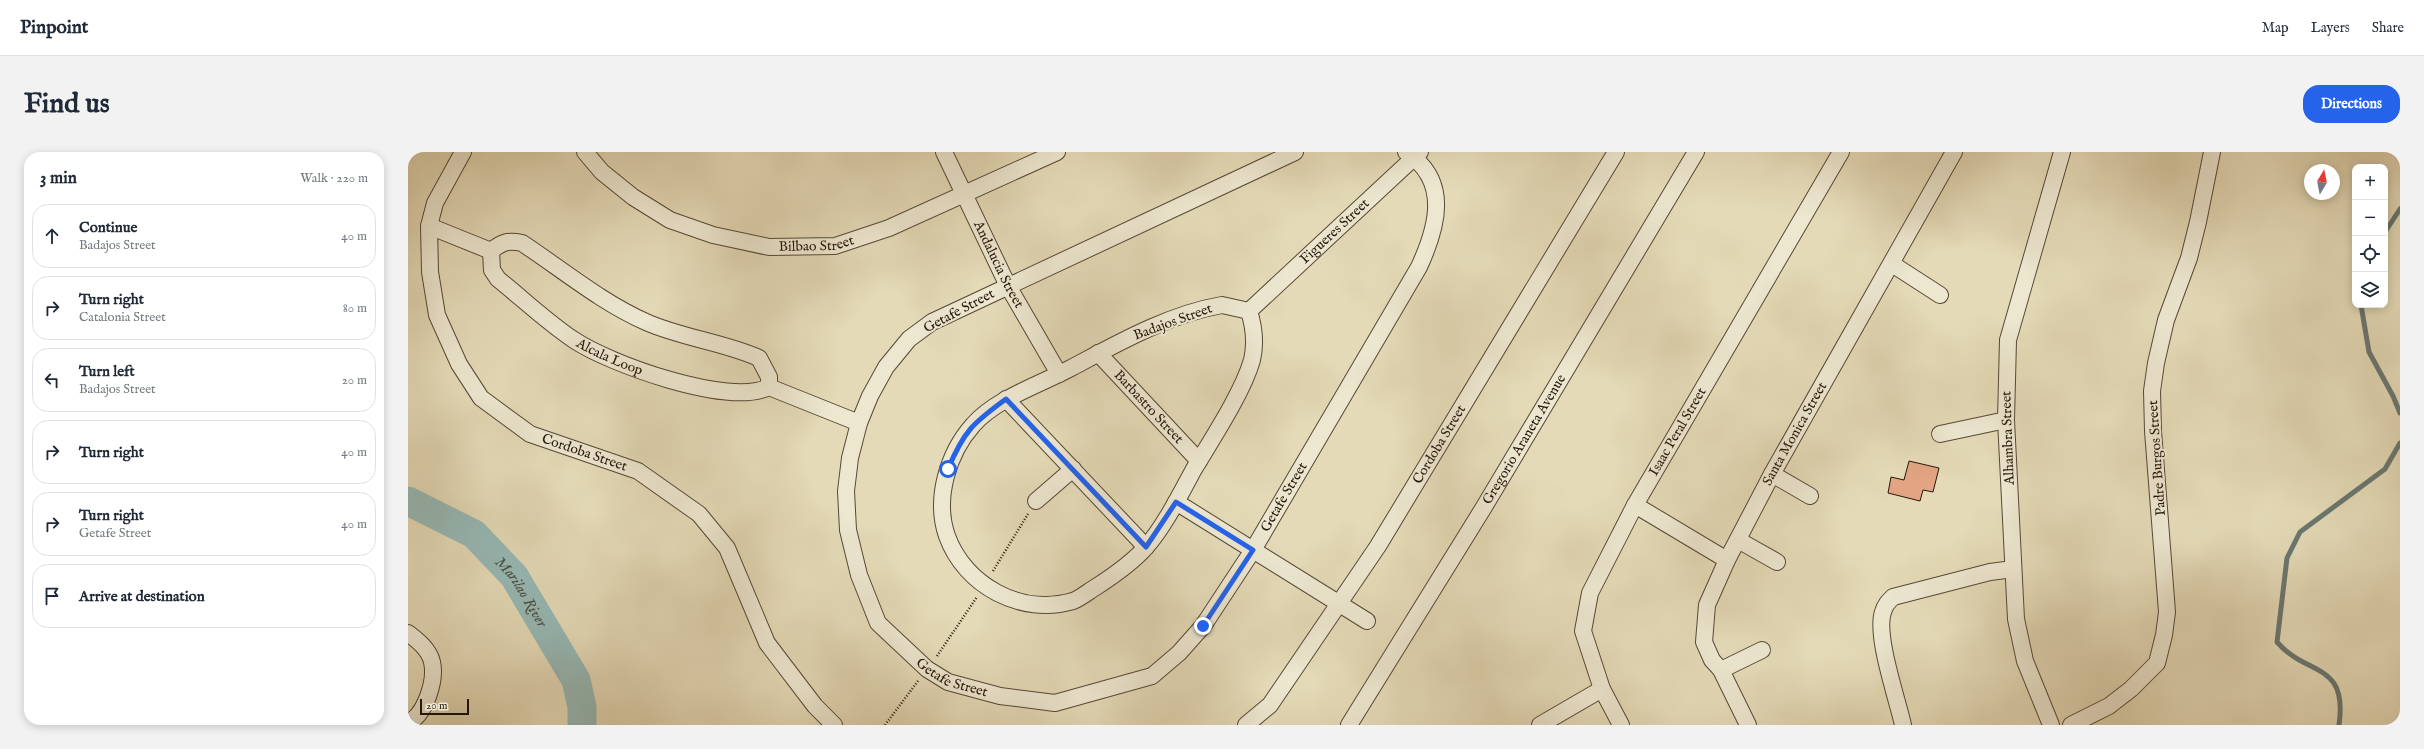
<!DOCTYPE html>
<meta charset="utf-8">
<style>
:root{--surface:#fff;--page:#f2f2f3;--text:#1f2937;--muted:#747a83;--line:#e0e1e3;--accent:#2563eb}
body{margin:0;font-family:"IM FELL English",serif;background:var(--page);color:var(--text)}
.controls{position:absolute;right:12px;top:12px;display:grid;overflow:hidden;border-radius:8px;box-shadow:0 2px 10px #0003}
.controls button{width:36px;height:36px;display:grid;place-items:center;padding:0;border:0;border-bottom:1px solid var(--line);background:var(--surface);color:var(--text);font:20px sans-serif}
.compass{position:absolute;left:1896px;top:12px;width:36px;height:36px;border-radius:50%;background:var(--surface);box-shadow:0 2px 10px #0003;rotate:10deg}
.scale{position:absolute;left:12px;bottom:10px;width:49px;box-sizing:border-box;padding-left:4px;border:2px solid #26170b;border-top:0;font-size:11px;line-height:14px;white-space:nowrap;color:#26170b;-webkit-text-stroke:3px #ede7d0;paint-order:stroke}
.stop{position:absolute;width:12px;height:12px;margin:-9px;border:3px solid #2563eb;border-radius:50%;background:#fff}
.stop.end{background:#2563eb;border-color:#fff;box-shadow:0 1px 4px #0008}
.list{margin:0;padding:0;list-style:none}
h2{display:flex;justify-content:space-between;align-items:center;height:52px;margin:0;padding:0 16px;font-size:17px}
h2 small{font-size:13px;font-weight:400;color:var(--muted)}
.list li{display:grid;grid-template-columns:26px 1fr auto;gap:12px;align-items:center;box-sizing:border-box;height:64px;margin:0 8px 8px;padding:0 8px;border:1px solid var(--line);border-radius:16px}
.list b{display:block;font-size:15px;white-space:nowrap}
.list p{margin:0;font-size:13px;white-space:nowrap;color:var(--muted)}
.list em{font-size:13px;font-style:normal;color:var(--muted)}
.icon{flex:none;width:22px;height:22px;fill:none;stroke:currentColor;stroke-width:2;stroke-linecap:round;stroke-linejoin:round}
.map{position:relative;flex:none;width:1992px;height:573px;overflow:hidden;border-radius:16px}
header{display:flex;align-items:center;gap:24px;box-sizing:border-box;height:56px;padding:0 20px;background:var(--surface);border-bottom:1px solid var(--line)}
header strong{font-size:19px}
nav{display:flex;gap:22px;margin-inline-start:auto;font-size:14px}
.intro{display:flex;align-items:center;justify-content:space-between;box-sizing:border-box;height:96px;padding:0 24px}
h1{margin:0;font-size:28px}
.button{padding:10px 18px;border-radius:16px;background:var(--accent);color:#fff;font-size:14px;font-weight:700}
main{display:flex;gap:24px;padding:0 24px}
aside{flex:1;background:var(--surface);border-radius:16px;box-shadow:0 2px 10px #0003}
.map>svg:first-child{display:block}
</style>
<header>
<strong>Pinpoint</strong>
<nav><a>Map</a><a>Layers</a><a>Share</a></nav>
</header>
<div class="intro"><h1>Find us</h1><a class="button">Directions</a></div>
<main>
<aside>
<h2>3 min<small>Walk · 220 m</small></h2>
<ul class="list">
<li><svg class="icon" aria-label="ahead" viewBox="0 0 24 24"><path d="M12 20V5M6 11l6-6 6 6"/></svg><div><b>Continue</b><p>Badajos Street</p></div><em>40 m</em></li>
<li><svg class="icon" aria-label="right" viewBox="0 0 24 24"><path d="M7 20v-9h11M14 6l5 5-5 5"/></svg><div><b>Turn right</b><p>Catalonia Street</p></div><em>80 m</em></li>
<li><svg class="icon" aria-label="left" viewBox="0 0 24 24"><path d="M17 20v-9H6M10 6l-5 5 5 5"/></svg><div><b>Turn left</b><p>Badajos Street</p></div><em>20 m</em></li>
<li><svg class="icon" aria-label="right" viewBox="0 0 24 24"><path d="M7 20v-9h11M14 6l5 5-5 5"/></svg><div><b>Turn right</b></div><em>40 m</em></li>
<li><svg class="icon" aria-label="right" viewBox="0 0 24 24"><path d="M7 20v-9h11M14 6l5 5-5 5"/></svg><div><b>Turn right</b><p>Getafe Street</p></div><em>40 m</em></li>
<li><svg class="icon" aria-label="arrive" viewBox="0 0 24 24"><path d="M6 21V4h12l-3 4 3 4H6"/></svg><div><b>Arrive at destination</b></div></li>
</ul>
</aside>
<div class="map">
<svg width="1992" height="573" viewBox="0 0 1992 573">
<rect width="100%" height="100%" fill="#e4dab7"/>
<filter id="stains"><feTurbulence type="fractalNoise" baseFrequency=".005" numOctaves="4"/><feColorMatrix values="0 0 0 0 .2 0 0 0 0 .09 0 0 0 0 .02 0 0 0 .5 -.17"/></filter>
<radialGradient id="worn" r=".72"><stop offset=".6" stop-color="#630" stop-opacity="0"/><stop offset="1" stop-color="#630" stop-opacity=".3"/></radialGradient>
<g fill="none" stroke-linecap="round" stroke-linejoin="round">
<g stroke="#6a7871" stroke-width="5">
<path d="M1977,80l15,-23"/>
<path d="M1953,153l8,47 24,44 7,17"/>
<path d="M1931,573c9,-64 -32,-48 -62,-83l10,-84 13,-26 85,-63 15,-26"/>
</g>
<path stroke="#97b9b5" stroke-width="29" id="s1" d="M0,349l66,33 40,42 62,104 6,27v18"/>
</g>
<path fill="#e2a483" stroke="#26170b" d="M1501,309l30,7 -6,24 -10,-2 -3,11 -32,-8 3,-16 13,3z"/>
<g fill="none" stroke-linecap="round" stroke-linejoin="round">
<defs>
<g id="street">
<path id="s2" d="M55,0l-28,51 -6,23 1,46 7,43 22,49 22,34 49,36 108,37 61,43 28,34 40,95 48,63 19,19"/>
<path id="s3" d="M177,0l17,20 31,25 37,23 43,15 56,12 66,-1 54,-18 168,-76"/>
<path id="s4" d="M536,0l64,134 51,88"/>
<path id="s5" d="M887,0l-363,170 -23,17 -23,28 -16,29 -11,27 -9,35 -4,33 2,39 11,45 19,48 49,46 21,13 52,14 55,7 97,-27 27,-23 24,-27 50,-76 166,-283c18,-39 32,-86 -13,-115"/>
<path d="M21,74l62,25"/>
<path d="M1484,112l48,31"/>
<path d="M814,153l27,6c5,16 7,32 3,49 -9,32 -40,79 -58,109 -13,24 -30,58 -48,78 -13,15 -33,29 -50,40 -7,4 -15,11 -23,14 -52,15 -108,-15 -126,-65 -13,-37 1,-83 26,-111 22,-26 68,-41 98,-57 47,-25 98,-54 151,-63z"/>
<path id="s6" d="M841,159l171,-159"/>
<path id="s7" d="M690,201l101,108"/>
<path id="s8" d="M361,235v-10l-10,-19c-36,-16 -77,-20 -113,-36 -45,-20 -83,-52 -124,-79 -14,-3 -20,-1 -31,8l1,19 6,9c25,20 49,43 76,61 36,24 155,67 195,47l90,36"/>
<path d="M598,247l140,148"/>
<path d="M1532,282l66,-14"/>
<path d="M1364,322l38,22"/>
<path d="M628,349l37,-32"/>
<path d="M768,350l191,119"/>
<path d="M1227,353l92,55"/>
<path d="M1330,388l39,22"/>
<path d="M0,481c9,7 21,16 24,29 4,18 -6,52 -24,61"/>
<path d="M1313,518l41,-20"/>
<path id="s9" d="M838,573l24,-20 108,-159 238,-394"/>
<path id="s10" d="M941,573l135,-218 212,-355"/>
<path d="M1132,573l62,-36"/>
<path id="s11" d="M1213,573l-19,-36 -19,-58 7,-38 45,-88 206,-353"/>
<path id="s12" d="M1340,573l-27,-55 -9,-10 -8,-18 3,-37 20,-45 45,-86 182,-322"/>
<path d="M1495,573c-6,-27 -28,-90 -20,-113 2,-7 5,-10 10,-15l97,-25 23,-3"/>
<path d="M1643,573l-26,-64 -9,-42 -10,-199 2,-80 54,-188"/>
<path d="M1663,573l38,-19 22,-17 26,-26 7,-28 3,-23 -14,-181 -1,-40 4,-28 10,-43 23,-62 9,-36 14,-70"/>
</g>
</defs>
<use href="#street" stroke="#564836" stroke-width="18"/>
<g stroke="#26170b" stroke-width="2.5" stroke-dasharray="1 2" stroke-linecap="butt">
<path d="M585,419l35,-57"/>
<path d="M529,504l40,-59"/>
<path d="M477,573l33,-44"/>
</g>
<use href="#street" stroke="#ede7d0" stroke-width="16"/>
</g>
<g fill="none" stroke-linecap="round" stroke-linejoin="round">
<path stroke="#2563eb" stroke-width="5" d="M540,317c16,-38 25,-46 58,-70l140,148 30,-45 77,48 -50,76"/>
</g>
<g text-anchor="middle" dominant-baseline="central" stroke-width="4" stroke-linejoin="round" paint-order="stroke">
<g font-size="14" fill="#26170b" stroke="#ede7d0">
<text stroke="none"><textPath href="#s6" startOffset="117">Figueres Street</textPath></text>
<text stroke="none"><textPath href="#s3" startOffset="260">Bilbao Street</textPath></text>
<text stroke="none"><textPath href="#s4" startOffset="125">Andalucia Street</textPath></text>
<text transform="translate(551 159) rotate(-28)">Getafe Street</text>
<text transform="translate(765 170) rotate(-20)">Badajos Street</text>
<text stroke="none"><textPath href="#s8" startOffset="498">Alcala Loop</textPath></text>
<text stroke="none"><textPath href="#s7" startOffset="74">Barbastro Street</textPath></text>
<text stroke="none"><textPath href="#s11" startOffset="324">Isaac Peral Street</textPath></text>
<text stroke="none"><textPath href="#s12" startOffset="324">Santa Monica Street</textPath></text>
<text transform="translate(1600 286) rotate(-92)">Alhambra Street</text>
<text stroke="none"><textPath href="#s10" startOffset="335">Gregorio Araneta Avenue</textPath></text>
<text stroke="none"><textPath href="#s9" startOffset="342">Cordoba Street</textPath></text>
<text stroke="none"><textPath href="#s2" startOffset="384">Cordoba Street</textPath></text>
<text transform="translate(1749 306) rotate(-94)">Padre Burgos Street</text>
<text stroke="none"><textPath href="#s5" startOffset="1260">Getafe Street</textPath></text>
<text stroke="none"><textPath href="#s5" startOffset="828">Getafe Street</textPath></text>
</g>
<g font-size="15" font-style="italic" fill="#4e5046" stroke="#ede7d0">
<text stroke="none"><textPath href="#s1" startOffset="149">Marilao River</textPath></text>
</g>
</g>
<rect width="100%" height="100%" filter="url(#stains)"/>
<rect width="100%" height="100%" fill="url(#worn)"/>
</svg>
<div class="controls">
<button>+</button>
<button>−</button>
<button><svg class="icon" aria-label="locate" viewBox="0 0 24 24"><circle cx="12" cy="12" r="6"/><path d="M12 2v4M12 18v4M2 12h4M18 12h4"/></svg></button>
<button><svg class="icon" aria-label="layers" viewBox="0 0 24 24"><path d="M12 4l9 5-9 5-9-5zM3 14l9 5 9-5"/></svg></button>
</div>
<svg class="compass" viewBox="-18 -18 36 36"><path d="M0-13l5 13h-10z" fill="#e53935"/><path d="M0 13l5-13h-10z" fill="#747a83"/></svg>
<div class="scale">20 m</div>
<div class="stop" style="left:540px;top:317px"></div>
<div class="stop end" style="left:795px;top:474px"></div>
</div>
</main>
